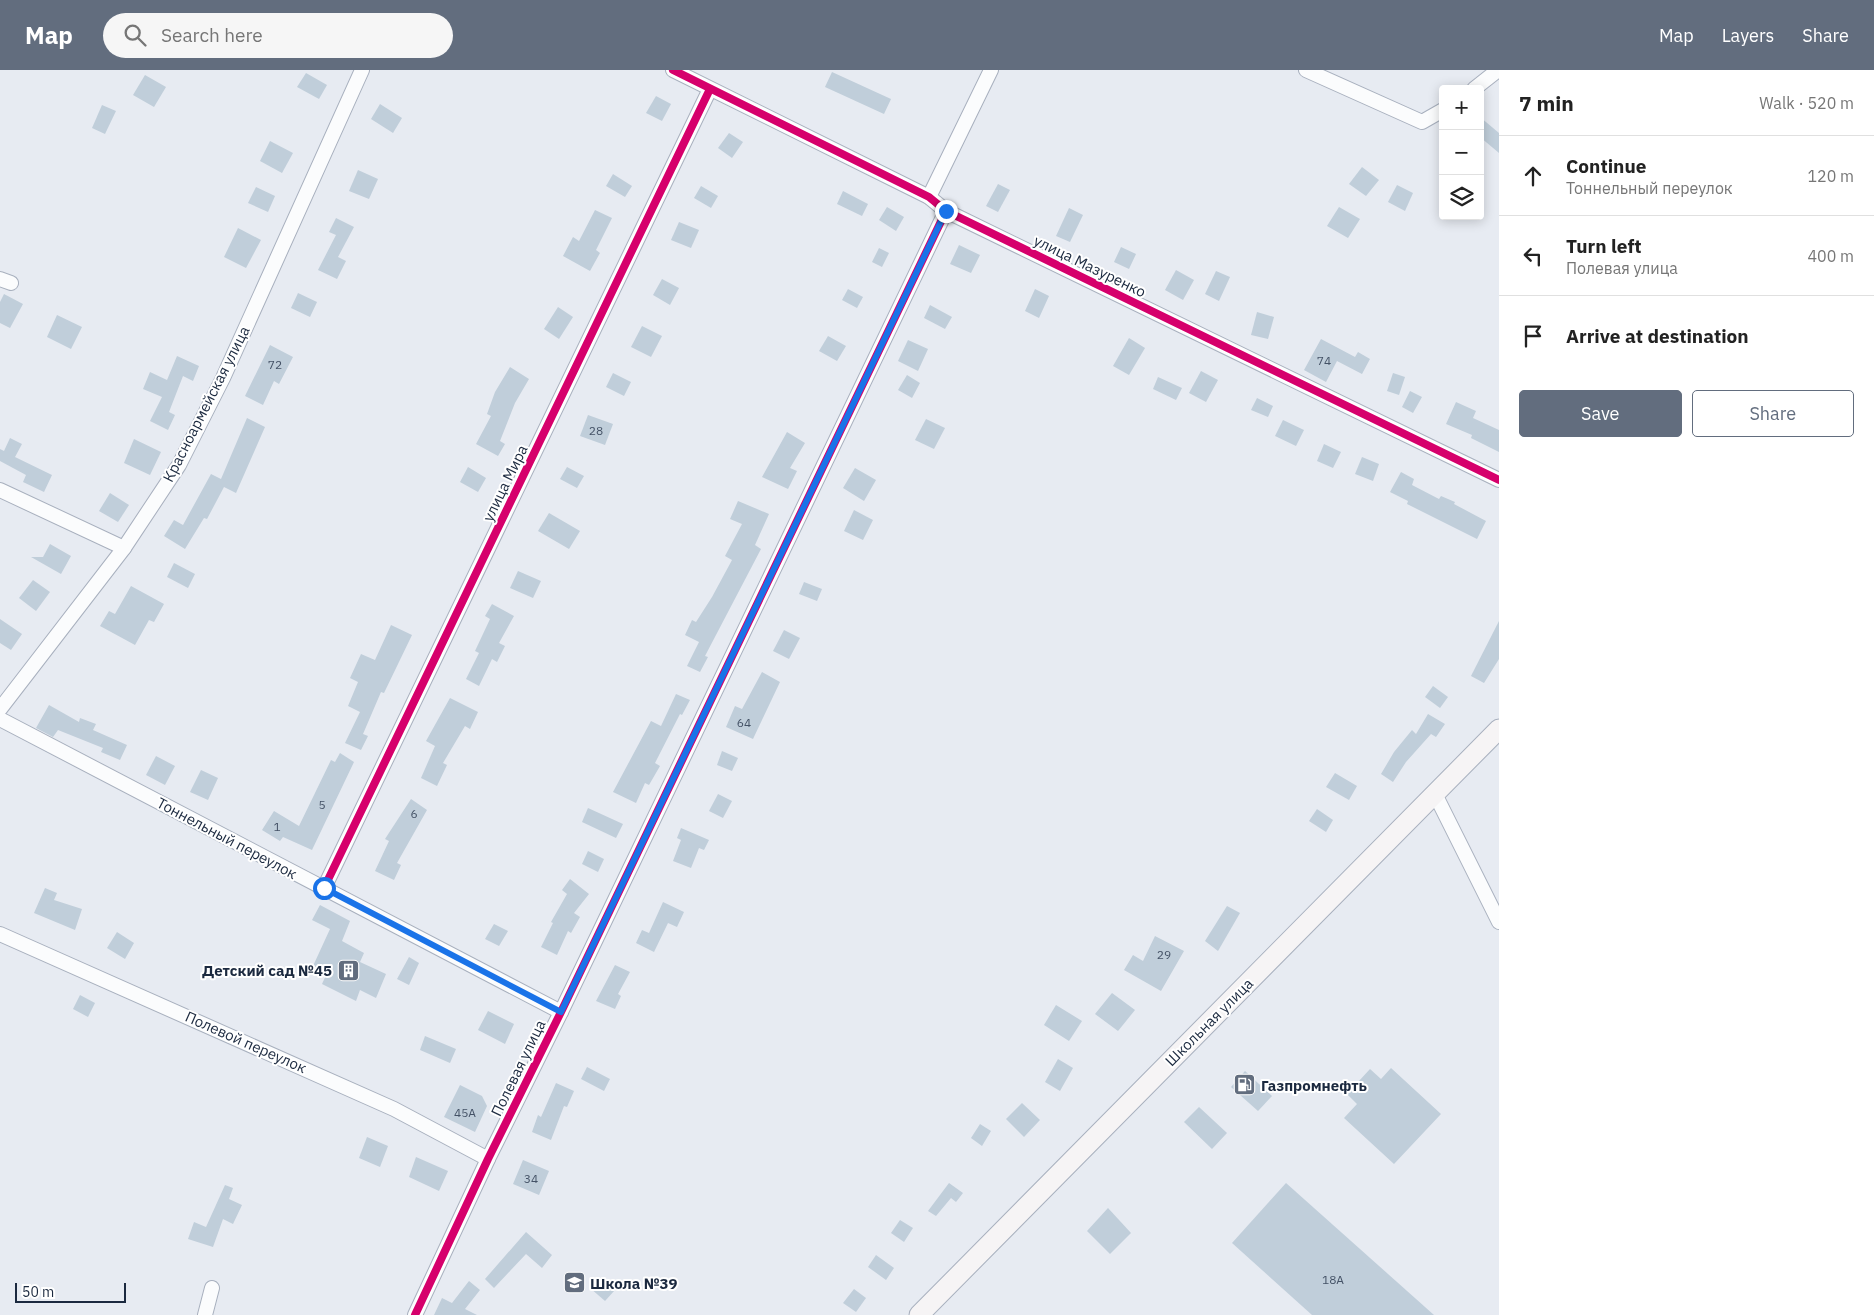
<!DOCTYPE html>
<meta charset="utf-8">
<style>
:root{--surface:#fff;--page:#f6f6f6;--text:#222;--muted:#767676;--line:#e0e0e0;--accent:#626d7e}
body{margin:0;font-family:"IBM Plex Sans",sans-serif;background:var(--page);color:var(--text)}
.controls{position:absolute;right:15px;top:15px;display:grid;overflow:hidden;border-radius:5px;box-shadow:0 2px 12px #0003}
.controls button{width:45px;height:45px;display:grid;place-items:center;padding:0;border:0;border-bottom:1px solid var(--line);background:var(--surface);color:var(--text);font:25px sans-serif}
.scale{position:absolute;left:15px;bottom:12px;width:111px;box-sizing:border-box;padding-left:5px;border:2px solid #1b293f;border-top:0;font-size:14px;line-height:18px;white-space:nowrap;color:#1b293f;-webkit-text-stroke:4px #fff;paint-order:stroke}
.stop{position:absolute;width:15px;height:15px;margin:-11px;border:4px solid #1a73e8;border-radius:50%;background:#fff}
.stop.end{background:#1a73e8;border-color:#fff;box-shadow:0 1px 5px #0008}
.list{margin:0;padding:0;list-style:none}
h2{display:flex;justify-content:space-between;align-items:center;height:65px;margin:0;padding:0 20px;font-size:21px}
h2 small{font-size:16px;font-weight:400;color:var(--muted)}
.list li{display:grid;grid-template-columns:32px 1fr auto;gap:15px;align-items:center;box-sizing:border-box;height:80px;padding:0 20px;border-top:1px solid var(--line)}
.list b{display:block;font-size:19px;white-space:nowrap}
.list p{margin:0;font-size:16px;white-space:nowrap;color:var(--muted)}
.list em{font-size:16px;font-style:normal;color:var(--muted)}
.actions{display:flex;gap:10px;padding:15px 20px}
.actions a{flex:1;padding:11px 0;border:1px solid var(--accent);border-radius:5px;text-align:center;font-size:18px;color:var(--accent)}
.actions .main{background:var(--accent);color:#fff}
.icon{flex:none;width:28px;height:28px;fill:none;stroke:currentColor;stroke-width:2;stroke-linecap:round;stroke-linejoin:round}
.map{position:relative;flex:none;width:1499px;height:1245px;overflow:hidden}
header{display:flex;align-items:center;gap:30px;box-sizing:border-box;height:70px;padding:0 25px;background:var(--accent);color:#fff}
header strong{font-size:24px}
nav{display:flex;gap:28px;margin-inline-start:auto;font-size:18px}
.search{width:350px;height:45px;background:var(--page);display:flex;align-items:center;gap:12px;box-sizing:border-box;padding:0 18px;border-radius:28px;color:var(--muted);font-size:19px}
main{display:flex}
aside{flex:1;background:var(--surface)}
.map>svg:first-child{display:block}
</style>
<header>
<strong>Map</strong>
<div class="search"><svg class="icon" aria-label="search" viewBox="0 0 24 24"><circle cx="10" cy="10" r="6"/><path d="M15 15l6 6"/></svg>Search here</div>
<nav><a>Map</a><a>Layers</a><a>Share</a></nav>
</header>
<main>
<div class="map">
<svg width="1499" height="1245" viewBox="0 0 1499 1245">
<rect width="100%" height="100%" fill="#e7ebf2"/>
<g fill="#c0ceda">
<path d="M832,2l59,27 -7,15 -59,-27z"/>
<path d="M306,3l21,12 -8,14 -22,-12z"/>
<path d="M145,5l21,12 -12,20 -21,-12z"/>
<path d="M656,26l15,8 -9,17 -16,-8z"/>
<path d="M380,34l22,14 -9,15 -22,-14z"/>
<path d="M102,35l14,6 -11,23 -13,-6z"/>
<path d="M1480,47l19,16v20l-19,-16z"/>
<path d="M729,63l14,9 -11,16 -14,-10z"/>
<path d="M270,71l23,12 -11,20 -22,-12z"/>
<path d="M1362,97l17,13 -13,16 -17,-12z"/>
<path d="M358,100l20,9 -9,20 -20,-8z"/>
<path d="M613,104l19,12 -7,11 -19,-11z"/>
<path d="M998,114l12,6 -12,22 -12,-6z"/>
<path d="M1397,115l16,8 -8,18 -17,-9z"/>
<path d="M701,116l17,10 -7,12 -17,-10z"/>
<path d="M256,117l19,9 -7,16 -20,-9z"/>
<path d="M843,121l25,13 -6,12 -25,-12z"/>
<path d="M887,137l17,10 -8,14 -17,-11z"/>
<path d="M1339,137l21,12 -12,19 -21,-12z"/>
<path d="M1069,138l14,7 -13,27 -14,-6z"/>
<path d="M595,140l17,8 -16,32 4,3 -10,18 -27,-15 10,-19 6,4z"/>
<path d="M336,148l18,9 -16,30 8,4 -9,18 -19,-9 18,-35 -7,-3z"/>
<path d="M679,152l20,8 -8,18 -20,-8z"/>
<path d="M238,158l23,12 -15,28 -22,-11z"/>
<path d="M959,175l21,10 -9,18 -21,-9z"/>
<path d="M1121,177l15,7 -7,15 -15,-7z"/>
<path d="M879,178l10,5 -7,14 -10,-5z"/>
<path d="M1176,200l18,10 -11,20 -18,-10z"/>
<path d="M1216,201l14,6 -11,24 -14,-7z"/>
<path d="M662,209l17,9 -9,17 -17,-10z"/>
<path d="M848,219l15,8 -6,11 -15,-8z"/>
<path d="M1035,219l14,7 -10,22 -14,-7z"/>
<path d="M298,223l19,9 -7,15 -19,-9z"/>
<path d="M4,224l19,10 -13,24 -10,-5v-21z"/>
<path d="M930,235l22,12 -7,12 -21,-11z"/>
<path d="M558,237l15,10 -14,22 -15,-10z"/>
<path d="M1257,242l17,5 -6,22 -17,-4z"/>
<path d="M57,245l25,12 -11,22 -24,-12z"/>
<path d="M642,256l20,10 -11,21 -20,-10z"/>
<path d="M828,266l18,10 -9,15 -18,-10z"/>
<path d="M1129,268l16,10 -16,27 -16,-9z"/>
<path d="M1321,269l34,18 3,-5 12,7 -8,15 -25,-13 -11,21 -22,-12z"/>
<path d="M908,270l20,9 -10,22 -20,-10z"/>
<path d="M270,275l23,12 -14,27 -5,-3 -11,24 -18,-9z"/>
<path d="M177,286l22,10 -6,15 -10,-5 -14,36 6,3 -7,15 -18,-9 12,-24 -19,-8 7,-17 17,8z"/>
<path d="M510,297l19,12 -14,24 -15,38 5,3 -7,12 -22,-12 15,-28 -4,-2 8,-22z"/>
<path d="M1201,301l17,9 -12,22 -17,-9z"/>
<path d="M613,303l18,9 -7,14 -18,-9z"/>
<path d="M1393,303l12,4 -6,18 -12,-4z"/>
<path d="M907,305l13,8 -8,15 -14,-8z"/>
<path d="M1158,307l24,11 -6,12 -23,-11z"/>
<path d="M1410,321l12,6 -9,16 -11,-6z"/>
<path d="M1257,328l16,8 -5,11 -17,-7z"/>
<path d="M1456,332l20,9 -3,7 26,12v22l-28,-14 1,-3 -26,-11z"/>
<path d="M588,345l25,9 -8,21 -25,-9z"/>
<path d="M247,348l18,9 -29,66 -12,-6 -17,32 -3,-1 -19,31 -21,-13 10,-16 9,5 28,-51 10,5z"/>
<path d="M926,349l19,9 -11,21 -19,-9z"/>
<path d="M1283,350l21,10 -8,16 -21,-10z"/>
<path d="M787,362l18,11 -15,25 7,3 -9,18 -26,-12z"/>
<path d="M10,368l12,6 -7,13 37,18 -8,17 -21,-10 3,-7 -26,-14v-12l4,2z"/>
<path d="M134,369l27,13 -11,23 -26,-12z"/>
<path d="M1324,374l17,8 -8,16 -16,-7z"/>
<path d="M1362,387l17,7 -6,17 -18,-7z"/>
<path d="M468,397l18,11 -8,14 -18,-10z"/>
<path d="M567,397l17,9 -7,12 -17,-9z"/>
<path d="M855,398l21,12 -12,21 -21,-13z"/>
<path d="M1401,402l13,7 -2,6 27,14 2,-3 14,6 -1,2 32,17 -9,18 -70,-35 1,-3 -18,-9z"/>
<path d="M110,423l19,12 -11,17 -19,-11z"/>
<path d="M738,431l31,13 -14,31 6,4 -56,107 3,1 -8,15 -13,-6 12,-24 -14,-7 7,-15 4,2 16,-25 20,-37 -7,-4 17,-32 -12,-5z"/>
<path d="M854,440l19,10 -10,20 -19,-9z"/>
<path d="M549,443l31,18 -11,18 -31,-18z"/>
<path d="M50,474l21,12 -10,18 -30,-17h12z"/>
<path d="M174,493l21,11 -7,14 -21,-11z"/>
<path d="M518,501l23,10 -8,17 -23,-10z"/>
<path d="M33,510l17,12 -14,19 -17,-13z"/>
<path d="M804,512l18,7 -5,12 -18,-7z"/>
<path d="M131,516l33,18 -10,18 -5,-2 -14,25 -35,-19 9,-15 6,3z"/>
<path d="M492,534l22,12 -15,27 6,3 -8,16 -5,-3 -13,27 -13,-7 13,-26 -4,-2 15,-32 -5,-3z"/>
<path d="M0,549l22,15 -11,16 -11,-7z"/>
<path d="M1499,551v38l-15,24 -13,-7z"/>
<path d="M391,555l21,10 -28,58 -3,-1 -18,42 5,2 -7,14 -16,-7 15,-31 -12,-6 10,-24 -8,-4 11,-24 14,6z"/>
<path d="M784,560l16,8 -11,21 -16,-8z"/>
<path d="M762,602l18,10 -27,57 -27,-12 9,-21 7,3z"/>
<path d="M1433,616l15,11 -8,11 -15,-11z"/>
<path d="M676,624l14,6 -8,15 -2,-1 -25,49 5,3 -11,19 -4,-2 -9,20 -23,-11 38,-71 10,5z"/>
<path d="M450,628l28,14 -8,17 -5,-3 -22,37 4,2 -10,21 -16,-8 14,-32 -9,-5z"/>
<path d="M49,635l30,17 1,-4 16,6 -3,6 34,15 -7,15 -19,-8 2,-4 -45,-18 -5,7 -17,-9z"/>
<path d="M1428,644l17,10 -9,13 -5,-3 -25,28 -13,20 -12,-8 13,-22 18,-22 4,4z"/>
<path d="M722,681l16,7 -6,13 -15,-6z"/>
<path d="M340,683l14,9 -42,88 -29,-13 -3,4 -18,-11 12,-19 25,15 32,-66 4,2z"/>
<path d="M156,686l19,10 -10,19 -19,-10z"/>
<path d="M201,700l17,8 -10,22 -18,-8z"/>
<path d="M1335,703l22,13 -8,14 -23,-13z"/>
<path d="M718,724l14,7 -9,17 -14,-7z"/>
<path d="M411,729l16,11 -30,53 4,2 -7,15 -19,-9 14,-30 -4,-2z"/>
<path d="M588,738l35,16 -7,14 -34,-16z"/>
<path d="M1317,739l16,11 -7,12 -17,-11z"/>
<path d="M681,758l28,12 -5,10 -5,-2 -8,20 -18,-7 8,-21 -4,-2z"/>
<path d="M588,781l16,8 -6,13 -16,-8z"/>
<path d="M570,809l19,15 -15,19 6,4 -9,16 -3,-2 -11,24 -16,-8 12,-24 -2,-1 16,-28 -5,-4z"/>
<path d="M45,818l12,5 -3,7 28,9 -7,21 -41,-17z"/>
<path d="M663,832l21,10 -7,15 -9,-4 -14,29 -18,-9 6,-13 7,3z"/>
<path d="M320,835l30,16 -8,20 22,12 -4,9 26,12 -10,24 -16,-8 -4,11 -34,-17 5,-11 -14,-7 17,-37 -18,-9z"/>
<path d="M1227,836l13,7 -22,38 -13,-10z"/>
<path d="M494,854l14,7 -9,15 -14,-7z"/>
<path d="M117,862l17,11 -9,16 -18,-11z"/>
<path d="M1155,866l29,15 -23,40 -37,-21 9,-15 10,6z"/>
<path d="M409,887l10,6 -10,22 -12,-6z"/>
<path d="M615,895l15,7 -12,22 3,2 -6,13 -19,-8z"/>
<path d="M1112,923l23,17 -17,21 -23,-17z"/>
<path d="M80,925l15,8 -7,14 -15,-8z"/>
<path d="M1056,935l26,16 -13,20 -25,-16z"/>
<path d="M488,941l26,13 -9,20 -27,-14z"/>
<path d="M425,966l31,13 -6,14 -30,-13z"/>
<path d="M1058,989l15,9 -13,23 -15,-9z"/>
<path d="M587,997l23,12 -6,12 -23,-12z"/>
<path d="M1391,998l50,46 -47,50 -50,-46 13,-14 -10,-10 23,-25 11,10z"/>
<path d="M1245,1001l27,25 -14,15 -27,-24z"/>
<path d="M556,1013l18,8 -7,16 -3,-1 -13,34 -19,-8 6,-17 3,2z"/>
<path d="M460,1015l22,11 5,10 -12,26 -31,-15z"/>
<path d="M1022,1033l18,17 -16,17 -18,-18z"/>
<path d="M1199,1037l28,26 -15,16 -28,-27z"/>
<path d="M980,1054l11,7 -9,15 -11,-8z"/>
<path d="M367,1067l21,9 -8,21 -21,-9z"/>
<path d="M416,1087l32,14 -9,20 -30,-14z"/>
<path d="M523,1090l26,11 -10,24 -26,-11z"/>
<path d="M949,1113l14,10 -7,9 -5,-4 -15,18 -8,-5z"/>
<path d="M1286,1113l148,132h-122l-80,-72z"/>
<path d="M225,1115l8,3 -4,11 13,6 -9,19 -10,-5 -10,28 -25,-8 6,-17 12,5z"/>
<path d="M1108,1138l23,25 -21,21 -23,-23z"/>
<path d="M900,1150l13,8 -9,14 -13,-9z"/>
<path d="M526,1162l26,23 -10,13 -16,-14 -32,34 -9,-9z"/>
<path d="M876,1185l18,13 -8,12 -18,-13z"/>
<path d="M600,1207l15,13 -10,11 -15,-13z"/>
<path d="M469,1211l11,9 -15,19 12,6h-43l8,-17 10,5z"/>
<path d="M854,1219l12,9 -10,14 -13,-9z"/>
</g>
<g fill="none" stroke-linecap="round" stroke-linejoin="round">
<defs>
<g id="minor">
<path d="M673,0l256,127 17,14 553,269"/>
<path d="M1306,0l116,52 21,-12"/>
<path d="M1474,19l24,-19"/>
<path d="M929,127l62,-127"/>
<path d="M0,209l11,4"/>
<path d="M0,420l124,58"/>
<path d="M0,639l124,-161 55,-83 44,-87 139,-308"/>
<path d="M0,649l561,293"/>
<path d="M1435,724l64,128"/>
<path d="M324,818l386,-799"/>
<path d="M0,864l394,175 94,50"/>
<path d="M205,1245l7,-27"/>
<path d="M415,1245l73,-156 73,-147 385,-801"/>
</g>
<path id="secondary" d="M919,1245l580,-586"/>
</defs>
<use href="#minor" stroke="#a8b0be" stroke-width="16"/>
<use href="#secondary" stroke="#a8b0be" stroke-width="21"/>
<use href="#minor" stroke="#fbfcfd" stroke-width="14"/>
<use href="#secondary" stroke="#f6f4f5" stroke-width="19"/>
<defs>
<g id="cycleway">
<path d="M673,0l256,127 17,14 553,269"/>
<path d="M324,818l386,-799"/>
<path d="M415,1245l73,-156 73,-147 385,-801"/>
</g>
</defs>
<use href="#cycleway" stroke="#fff" stroke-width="11"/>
<use href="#cycleway" stroke="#d6006c" stroke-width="8"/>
</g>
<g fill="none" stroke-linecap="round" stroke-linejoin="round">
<path stroke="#1a73e8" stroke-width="6" d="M324,818l237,124 385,-801"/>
</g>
<defs>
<symbol id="building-square" viewBox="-11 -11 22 22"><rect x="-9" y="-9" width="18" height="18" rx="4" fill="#626d7e" stroke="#fff"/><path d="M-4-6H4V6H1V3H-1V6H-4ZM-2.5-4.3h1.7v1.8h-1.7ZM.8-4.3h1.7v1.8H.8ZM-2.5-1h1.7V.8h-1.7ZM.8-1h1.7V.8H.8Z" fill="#fff"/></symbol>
<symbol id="fuel-square" viewBox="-11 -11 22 22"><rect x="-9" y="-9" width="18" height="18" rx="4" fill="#626d7e" stroke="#fff"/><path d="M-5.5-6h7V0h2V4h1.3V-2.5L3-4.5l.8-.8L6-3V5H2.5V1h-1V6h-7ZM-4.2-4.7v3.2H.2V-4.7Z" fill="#fff"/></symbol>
<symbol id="school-square" viewBox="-11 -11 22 22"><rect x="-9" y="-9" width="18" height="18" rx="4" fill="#626d7e" stroke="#fff"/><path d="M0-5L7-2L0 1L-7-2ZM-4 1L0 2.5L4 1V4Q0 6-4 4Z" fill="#fff"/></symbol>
</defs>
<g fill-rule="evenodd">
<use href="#building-square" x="336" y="888" width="25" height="25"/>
<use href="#fuel-square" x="1232" y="1002" width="25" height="25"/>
<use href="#school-square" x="562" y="1200" width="25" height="25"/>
</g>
<g text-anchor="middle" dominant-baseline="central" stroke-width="4" stroke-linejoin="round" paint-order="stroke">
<g font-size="12" fill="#445266">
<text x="1324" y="290">74</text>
<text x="275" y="294">72</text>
<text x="596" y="360">28</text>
<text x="744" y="652">64</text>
<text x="322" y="734">5</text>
<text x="414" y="743">6</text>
<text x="277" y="756">1</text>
<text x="1164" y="884">29</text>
<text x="465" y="1042">45А</text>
<text x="531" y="1108">34</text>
<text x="1333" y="1209">18А</text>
</g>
<g font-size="15" fill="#1b293f" stroke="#fff">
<text transform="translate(1090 196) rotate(26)">улица Мазуренко</text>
<text transform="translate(206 334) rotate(-63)">Красноармейская улица</text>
<text transform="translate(505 413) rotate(-64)">улица Мира</text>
<text transform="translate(227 768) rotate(28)">Тоннельный переулок</text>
<text transform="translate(1209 952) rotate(-45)">Школьная улица</text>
<text transform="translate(246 972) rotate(24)">Полевой переулок</text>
<text transform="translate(518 998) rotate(-64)">Полевая улица</text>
</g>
<g font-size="15" font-weight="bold" fill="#1b293f" stroke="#fff" text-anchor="start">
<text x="332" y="900" text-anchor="end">Детский сад №45</text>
<text x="1261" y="1015">Газпромнефть</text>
<text x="590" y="1213">Школа №39</text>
</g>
</g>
</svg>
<div class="controls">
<button>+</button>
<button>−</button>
<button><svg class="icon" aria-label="layers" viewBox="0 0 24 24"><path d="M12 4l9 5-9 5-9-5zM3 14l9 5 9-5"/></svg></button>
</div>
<div class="scale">50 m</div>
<div class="stop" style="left:324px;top:818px"></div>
<div class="stop end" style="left:946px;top:141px"></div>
</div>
<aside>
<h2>7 min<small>Walk · 520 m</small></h2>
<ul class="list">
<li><svg class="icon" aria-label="ahead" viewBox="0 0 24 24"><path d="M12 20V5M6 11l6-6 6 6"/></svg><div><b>Continue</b><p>Тоннельный переулок</p></div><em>120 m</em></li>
<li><svg class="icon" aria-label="left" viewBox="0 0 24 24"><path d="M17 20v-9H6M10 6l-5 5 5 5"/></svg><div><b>Turn left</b><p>Полевая улица</p></div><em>400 m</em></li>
<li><svg class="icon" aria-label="arrive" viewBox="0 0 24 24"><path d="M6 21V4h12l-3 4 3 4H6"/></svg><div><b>Arrive at destination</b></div></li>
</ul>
<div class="actions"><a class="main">Save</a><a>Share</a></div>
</aside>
</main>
